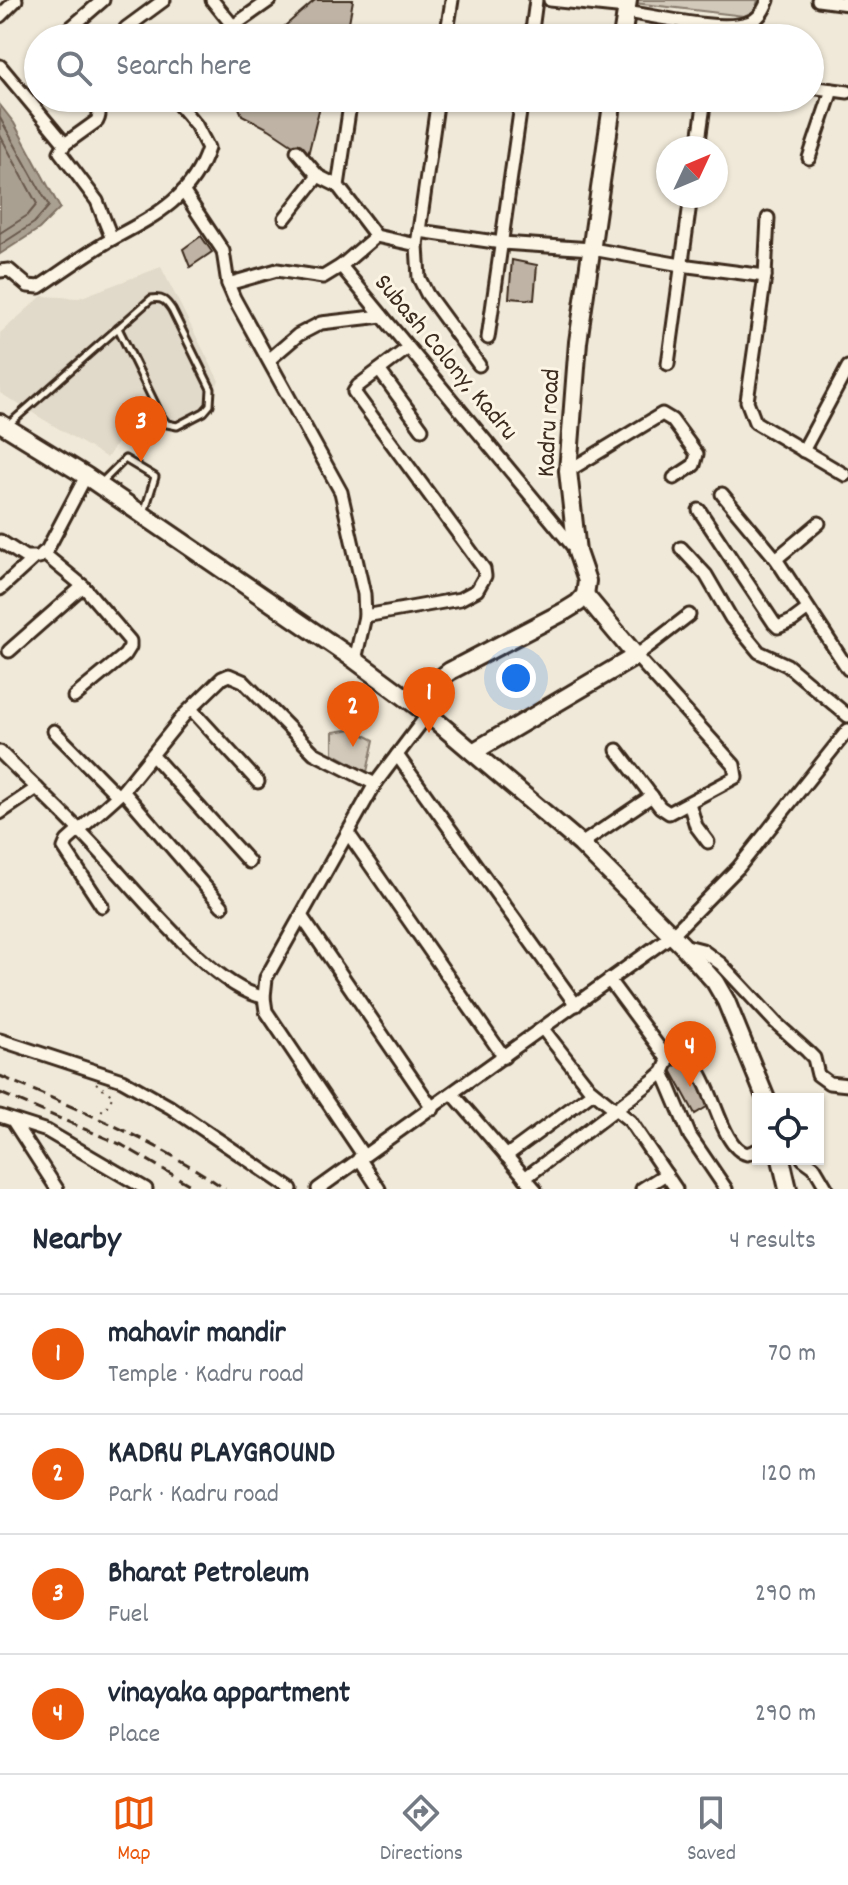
<!DOCTYPE html>
<meta charset="utf-8">
<style>
:root{--surface:#fff;--page:#f2f2f3;--text:#1f2937;--muted:#747a83;--line:#e0e1e3;--accent:#ea580c}
body{margin:0;font-family:Dekko,sans-serif;background:var(--page);color:var(--text)}
.controls{position:absolute;right:24px;bottom:24px;display:grid;overflow:hidden;border-radius:0px;box-shadow:0 2px 6px #0004}
.controls button{width:72px;height:72px;display:grid;place-items:center;padding:0;border:0;border-bottom:2px solid var(--line);background:var(--surface);color:var(--text);font:40px sans-serif}
.compass{position:absolute;left:656px;top:136px;width:72px;height:72px;border-radius:50%;background:var(--surface);box-shadow:0 2px 6px #0004;rotate:46deg}
.you{position:absolute;left:516px;top:678px;width:28px;height:28px;margin:-20px;border:6px solid #fff;border-radius:50%;background:#1a73e8;box-shadow:0 0 0 12px #1a73e833}
.badge{display:grid;place-items:center;width:52px;height:52px;border-radius:50%;background:var(--accent);color:#fff;font-size:26px;font-weight:700}
.pin{position:absolute;translate:-50% -66px;filter:drop-shadow(0 2px 4px #0008)}
.pin::after{content:'';position:absolute;top:42px;width:28px;height:24px;background:inherit;clip-path:polygon(0 0,100% 0,50% 100%)}
.list{margin:0;padding:0;list-style:none}
h2{display:flex;justify-content:space-between;align-items:center;height:104px;margin:0;padding:0 32px;font-size:34px}
h2 small{font-size:26px;font-weight:400;color:var(--muted)}
.list li{display:grid;grid-template-columns:52px 1fr auto;gap:24px;align-items:center;box-sizing:border-box;height:120px;padding:0 32px;border-top:2px solid var(--line)}
.list b{display:block;font-size:30px;white-space:nowrap}
.list p{margin:0;font-size:26px;white-space:nowrap;color:var(--muted)}
.list em{font-size:26px;font-style:normal;color:var(--muted)}
.icon{flex:none;width:44px;height:44px;fill:none;stroke:currentColor;stroke-width:2;stroke-linecap:round;stroke-linejoin:round}
.map{position:relative;flex:none;width:848px;height:1189px;overflow:hidden}
.search{position:absolute;background:var(--surface);box-shadow:0 2px 6px #0004;left:24px;right:24px;top:24px;height:88px;display:flex;align-items:center;gap:20px;box-sizing:border-box;padding:0 28px;border-radius:44px;color:var(--muted);font-size:30px}
.sheet{height:584px;background:var(--surface)}
nav{display:flex;justify-content:space-around;align-items:center;box-sizing:border-box;height:112px;border-top:2px solid var(--line);background:var(--surface);font-size:22px;color:var(--muted)}
nav a{display:grid;justify-items:center;gap:4px}
nav .on{color:var(--accent)}
.map>svg:first-child{display:block}
</style>
<div class="map">
<svg width="848" height="1189" viewBox="0 0 848 1189">
<rect width="100%" height="100%" fill="#f0e9d9"/>
<filter id="ink" filterUnits="userSpaceOnUse"><feTurbulence type="fractalNoise" baseFrequency=".0125" numOctaves="2"/><feDisplacementMap in="SourceGraphic" scale="16" xChannelSelector="R" yChannelSelector="G"/><feConvolveMatrix kernelMatrix="1 2 1 2 8 2 1 2 1" color-interpolation-filters="sRGB"/></filter>
<g filter="url(#ink)">
<path fill="#e1d9c9" d="M161,267l58,114 -22,40h-28l-33,-8 -29,45 -107,-65v-60l42,-37 37,2z"/>
<g fill="#d2c9ba" stroke="#867a6c" stroke-width="2">
<path d="M635,0h123l-3,11 -11,5 -109,-13z"/>
<path d="M353,729l21,11 -7,32 -34,-19v-21z"/>
</g>
<path fill="#aaa091" stroke="#7e7163" stroke-width="2" d="M0,105l14,18 46,85 -21,21 -39,25z"/>
<g fill="none" stroke-linecap="round" stroke-linejoin="round">
<g stroke="#67594c" stroke-width="2">
<path d="M0,118l49,88 -15,17 -34,22"/>
<path d="M0,135l37,69 -9,11 -28,18"/>
</g>
</g>
<g fill="#beb3a4" stroke="#3b2a1e" stroke-width="2">
<path d="M315,0h38l-5,28 5,10h-82z"/>
<path d="M235,98h87l-14,57 -39,-26 -27,-14z"/>
<path d="M201,236l11,16 -22,15 -7,-18z"/>
<path d="M512,260l25,5 -3,35 -25,-2z"/>
<path d="M685,1061l25,44 -15,9 -25,-46z"/>
</g>
<g fill="none" stroke-linecap="round" stroke-linejoin="round">
<defs>
<g id="lane">
<path d="M7,426l144,-127c12,-2 15,2 21,11l39,79 -1,16 -6,7 -27,14 -10,-2 -6,-8 -43,-88"/>
<path d="M102,482l23,-23 30,18 -10,33"/>
</g>
<g id="street">
<path d="M212,0l21,26"/>
<path d="M550,0l76,8"/>
<path d="M818,0l30,4"/>
<path d="M626,12c30,4 93,20 121,11 12,-3 17,-13 21,-23"/>
<path d="M0,16l16,-16"/>
<path d="M126,28l38,-28"/>
<path d="M59,38l44,-38"/>
<path d="M216,38l54,-38"/>
<path d="M446,38l6,-38"/>
<path d="M531,38l5,-38"/>
<path d="M714,38l2,-12"/>
<path d="M0,66l65,78"/>
<path d="M810,87l38,5"/>
<path d="M92,98c5,8 10,14 5,23l-32,23 -5,8 37,49 15,38"/>
<path d="M698,148l7,-50"/>
<path d="M297,151l21,25 20,10 38,50 41,9 21,-147"/>
<path d="M809,158l23,-68"/>
<path d="M338,186l13,-88"/>
<path d="M183,191l40,60 5,33 6,14 107,194 23,102 1,22 -10,44"/>
<path d="M285,218l33,-42"/>
<path d="M768,218l-3,58 -18,125 8,21 90,53"/>
<path d="M419,231l83,12 90,6 89,16 84,11"/>
<path d="M417,245l2,33 8,16 52,71"/>
<path d="M341,266l234,283"/>
<path d="M0,271l9,-1 19,16 11,1c24,-16 48,-34 73,-48 43,-23 81,-42 96,-91l-12,-23 -23,-27"/>
<path d="M228,284l49,-14 46,7 18,-11 35,-30"/>
<path d="M488,338l34,-240"/>
<path d="M270,359l28,-24 23,-12 61,-7"/>
<path d="M668,364l23,-168"/>
<path d="M379,370l43,59"/>
<path d="M803,451l45,-84"/>
<path d="M568,471l94,-57 10,6 25,34 -3,11 -20,13"/>
<path d="M722,494l54,65 72,110"/>
<path d="M699,510l75,113 4,4 14,-6 16,-12"/>
<path d="M0,541l25,16h14l8,-7 39,-74"/>
<path d="M681,548l25,27 25,43 28,34 28,13 61,51"/>
<path d="M43,553l40,33 47,55v6l-5,8 -51,42"/>
<path d="M776,559l43,-36"/>
<path d="M0,589l33,-30"/>
<path d="M365,616l95,-17 17,-9 8,-14 -1,-7 -130,-177 4,-6 50,-38"/>
<path d="M9,651l74,-65"/>
<path d="M191,709l67,73"/>
<path d="M54,731l63,64"/>
<path d="M617,750l43,57 9,6 67,-36 -2,-12 -98,-109 53,-41"/>
<path d="M0,752c26,26 53,51 79,78 43,41 129,158 185,167"/>
<path d="M397,755l179,250"/>
<path d="M153,756l96,106"/>
<path d="M123,791l99,115"/>
<path d="M689,803l7,23 12,16"/>
<path d="M0,813l37,-25"/>
<path d="M348,833l156,224"/>
<path d="M581,844l71,-48"/>
<path d="M102,906l-38,-58 3,-7 56,-50 62,-77 37,-36 7,-3 14,6 71,72 61,31"/>
<path d="M302,917l131,192"/>
<path d="M683,945l19,5 19,14 55,59 31,28 7,7 4,17 11,8 19,2"/>
<path d="M543,1029l46,59 41,33 46,68"/>
<path d="M0,1040l122,40 48,27 121,82"/>
<path d="M664,1054c48,-15 48,91 83,100l11,-4"/>
<path d="M663,1072l27,64 36,53"/>
<path d="M453,1094l82,95"/>
<path d="M0,1116l47,15 99,58"/>
<path d="M13,1121l44,68"/>
<path d="M363,1155l-97,-144 -2,-14 2,-19 109,-194 53,-70"/>
<path d="M506,1156l87,-64"/>
<path d="M359,1158l20,31"/>
<path d="M803,1159l11,8 13,22"/>
<path d="M525,1178l130,-99 8,-7 5,-11 -4,-7 -55,-74"/>
<path d="M318,1189l354,-254 66,-67 110,-138"/>
<path d="M642,1189l24,-15"/>
</g>
<g id="secondary">
<path d="M622,38l6,-38"/>
<path d="M0,423l86,53 269,184 73,54 153,130 101,101 33,37 11,19 40,98"/>
<path d="M411,700l39,-29 115,-60 13,-8 7,-8 2,-14 -10,-29 -9,-81 10,-129 35,-244"/>
<path d="M473,752l163,-96 -51,-61"/>
<path d="M781,1159l7,30"/>
</g>
</defs>
<use href="#lane" stroke="#3b2a1e" stroke-width="11"/>
<use href="#street" stroke="#3b2a1e" stroke-width="17"/>
<use href="#secondary" stroke="#3b2a1e" stroke-width="22"/>
<path stroke="#3b2a1e" stroke-width="2" stroke-dasharray="2 6" stroke-linecap="butt" d="M96,1083l17,13 -9,15 -8,-3"/>
<use href="#lane" stroke="#fcf5e5" stroke-width="5"/>
<use href="#street" stroke="#fcf5e5" stroke-width="11"/>
<use href="#secondary" stroke="#fcf5e5" stroke-width="16"/>
<g stroke="#3b2a1e" stroke-width="3" stroke-dasharray="12 6" stroke-linecap="butt">
<path d="M0,1076c77,33 156,64 225,113"/>
<path d="M0,1093l122,52 75,44"/>
</g>
</g>
</g>
<g text-anchor="middle" dominant-baseline="central" stroke-width="6" stroke-linejoin="round" paint-order="stroke">
<g font-size="26" fill="#3b2a1e" stroke="#fcf5e5">
<text transform="translate(445 358) rotate(50)">Subash Colony, Kadru</text>
<text transform="translate(550 423) rotate(-87)">Kadru road</text>
</g>
</g>
</svg>
<div class="controls">
<button><svg class="icon" aria-label="locate" viewBox="0 0 24 24"><circle cx="12" cy="12" r="6"/><path d="M12 2v4M12 18v4M2 12h4M18 12h4"/></svg></button>
</div>
<svg class="compass" viewBox="-18 -18 36 36"><path d="M0-13l5 13h-10z" fill="#e53935"/><path d="M0 13l5-13h-10z" fill="#747a83"/></svg>
<div class="you"></div>
<div class="pin badge" style="left:429px;top:733px">1</div>
<div class="pin badge" style="left:353px;top:747px">2</div>
<div class="pin badge" style="left:141px;top:462px">3</div>
<div class="pin badge" style="left:690px;top:1087px">4</div>
<div class="search"><svg class="icon" aria-label="search" viewBox="0 0 24 24"><circle cx="10" cy="10" r="6"/><path d="M15 15l6 6"/></svg>Search here</div>
</div>
<section class="sheet">
<h2>Nearby<small>4 results</small></h2>
<ul class="list">
<li><span class="badge">1</span><div><b>mahavir mandir</b><p>Temple · Kadru road</p></div><em>70 m</em></li>
<li><span class="badge">2</span><div><b>KADRU PLAYGROUND</b><p>Park · Kadru road</p></div><em>120 m</em></li>
<li><span class="badge">3</span><div><b>Bharat Petroleum</b><p>Fuel</p></div><em>290 m</em></li>
<li><span class="badge">4</span><div><b>vinayaka appartment</b><p>Place</p></div><em>290 m</em></li>
</ul>
</section>
<nav>
<a class="on"><svg class="icon" aria-label="map" viewBox="0 0 24 24"><path d="M3 6l6-2 6 2 6-2v14l-6 2-6-2-6 2zM9 4v14M15 6v14"/></svg>Map</a>
<a><svg class="icon" aria-label="directions" viewBox="0 0 24 24"><path d="M12 3l9 9-9 9-9-9zM9 14v-3h6M13 9l2 2-2 2"/></svg>Directions</a>
<a><svg class="icon" aria-label="saved" viewBox="0 0 24 24"><path d="M7 4h10v16l-5-4-5 4z"/></svg>Saved</a>
</nav>
